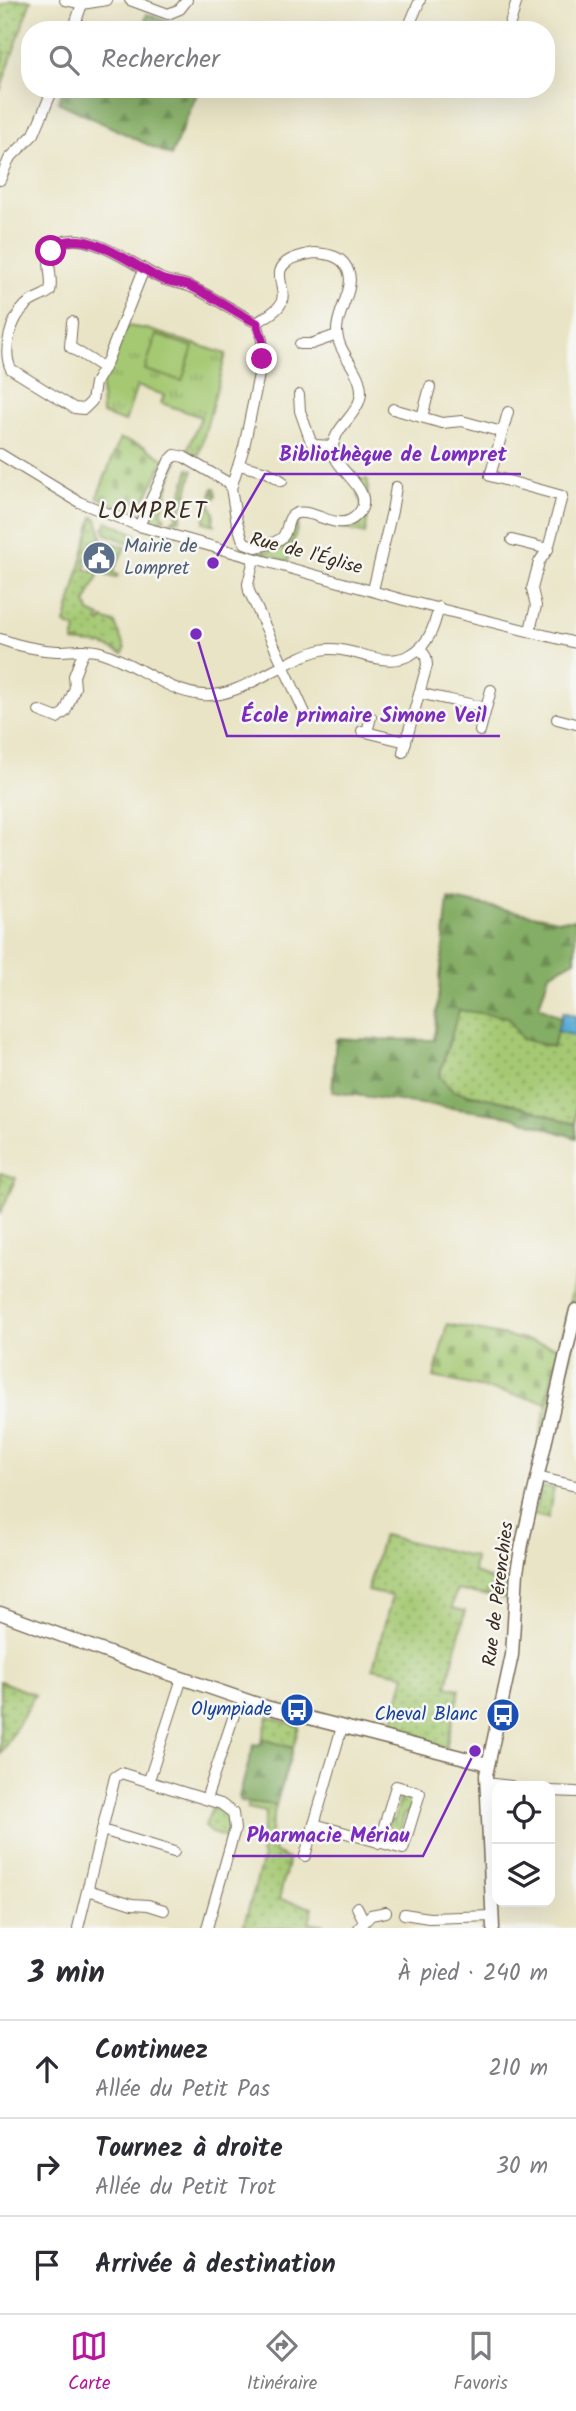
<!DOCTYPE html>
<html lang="fr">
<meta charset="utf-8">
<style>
:root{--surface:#fff;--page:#f7f7f7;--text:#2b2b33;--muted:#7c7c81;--line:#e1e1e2;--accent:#b5179e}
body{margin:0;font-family:Kalam,sans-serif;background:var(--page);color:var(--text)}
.controls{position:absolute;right:21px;bottom:21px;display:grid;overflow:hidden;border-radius:14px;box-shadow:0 7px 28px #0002}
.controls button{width:63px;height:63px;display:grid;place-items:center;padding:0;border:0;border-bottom:2px solid var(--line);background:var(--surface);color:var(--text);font:35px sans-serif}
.stop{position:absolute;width:21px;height:21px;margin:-16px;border:5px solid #b5179e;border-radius:50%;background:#fff}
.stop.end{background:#b5179e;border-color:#fff;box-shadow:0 2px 7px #0008}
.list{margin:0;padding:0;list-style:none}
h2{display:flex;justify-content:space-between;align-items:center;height:91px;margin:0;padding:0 28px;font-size:30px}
h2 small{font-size:23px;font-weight:400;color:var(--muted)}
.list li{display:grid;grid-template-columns:46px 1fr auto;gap:21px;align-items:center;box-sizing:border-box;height:98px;padding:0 28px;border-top:2px solid var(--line)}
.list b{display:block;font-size:26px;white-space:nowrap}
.list p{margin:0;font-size:23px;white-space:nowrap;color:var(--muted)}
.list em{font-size:23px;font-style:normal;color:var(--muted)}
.icon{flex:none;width:38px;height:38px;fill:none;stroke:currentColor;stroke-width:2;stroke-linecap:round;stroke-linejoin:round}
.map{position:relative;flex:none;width:576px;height:1928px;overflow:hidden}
.search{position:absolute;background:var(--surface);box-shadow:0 7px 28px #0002;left:21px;right:21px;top:21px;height:77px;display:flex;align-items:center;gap:18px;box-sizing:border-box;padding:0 24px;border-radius:28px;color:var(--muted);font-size:26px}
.sheet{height:385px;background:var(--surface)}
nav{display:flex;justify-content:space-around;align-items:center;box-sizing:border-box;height:98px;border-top:2px solid var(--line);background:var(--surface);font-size:19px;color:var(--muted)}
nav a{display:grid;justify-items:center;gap:4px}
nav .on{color:var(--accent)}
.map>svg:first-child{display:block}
</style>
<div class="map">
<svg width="576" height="1928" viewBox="0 0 576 1928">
<defs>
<pattern id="grass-dots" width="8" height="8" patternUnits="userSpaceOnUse" patternTransform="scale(1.75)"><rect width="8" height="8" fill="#a5c973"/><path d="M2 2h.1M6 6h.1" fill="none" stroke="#88a35e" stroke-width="1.8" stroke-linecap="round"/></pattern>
<pattern id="forest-firs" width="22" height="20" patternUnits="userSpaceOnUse" patternTransform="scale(1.75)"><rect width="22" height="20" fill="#84ad65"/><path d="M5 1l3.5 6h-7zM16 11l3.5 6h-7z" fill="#6d8d53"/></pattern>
<pattern id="cemetery-stones" width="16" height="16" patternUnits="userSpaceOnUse" patternTransform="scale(1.75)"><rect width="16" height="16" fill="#a5c973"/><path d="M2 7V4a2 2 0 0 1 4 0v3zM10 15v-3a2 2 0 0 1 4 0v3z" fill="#88a35e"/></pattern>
<pattern id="park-tufts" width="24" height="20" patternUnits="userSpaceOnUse" patternTransform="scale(1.75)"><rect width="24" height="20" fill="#a5c973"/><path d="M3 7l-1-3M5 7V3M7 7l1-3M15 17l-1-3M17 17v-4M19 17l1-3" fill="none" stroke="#88a35e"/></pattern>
<pattern id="water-ripples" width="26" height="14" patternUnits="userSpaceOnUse" patternTransform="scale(1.75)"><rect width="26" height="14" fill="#58aad3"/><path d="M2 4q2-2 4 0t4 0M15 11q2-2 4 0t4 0" fill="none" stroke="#4a8bab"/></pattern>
</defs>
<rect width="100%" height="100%" fill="#f6f6f2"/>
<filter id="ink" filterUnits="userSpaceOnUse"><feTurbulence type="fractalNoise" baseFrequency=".0143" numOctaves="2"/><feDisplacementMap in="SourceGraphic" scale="14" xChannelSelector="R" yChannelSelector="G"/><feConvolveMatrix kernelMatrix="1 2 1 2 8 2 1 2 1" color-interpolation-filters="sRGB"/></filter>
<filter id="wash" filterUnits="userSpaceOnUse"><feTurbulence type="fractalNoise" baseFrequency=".00686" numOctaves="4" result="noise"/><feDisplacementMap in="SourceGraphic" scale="28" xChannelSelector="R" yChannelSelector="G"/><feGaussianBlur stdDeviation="1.57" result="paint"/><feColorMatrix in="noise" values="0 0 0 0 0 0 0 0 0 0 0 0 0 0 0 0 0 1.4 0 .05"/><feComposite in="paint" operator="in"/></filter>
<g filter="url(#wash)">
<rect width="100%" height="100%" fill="#e9e4c5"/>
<g fill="url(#grass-dots)" stroke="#707a48" stroke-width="2">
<path d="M11,0h20l-31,91v-24l5,-15 -5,-2v-43z"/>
<path d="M175,461l2,1c-9,15 -9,34 -16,50l4,7 -9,3 -9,-2z"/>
<path d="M189,469l4,1 -13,50 -10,2 7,-5 -1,-3z"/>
<path d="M350,470l11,10 6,-1 1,2 -1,42 -2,11 -65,-17 -12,45 -29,-9 1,-3 3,-1 2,4 20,-8 -2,-5 6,-4 3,-10 5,1 1,-3 -5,-1 7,-7 37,10 10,-2 2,4 10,-3 -2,-5 7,-9z"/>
<path d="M213,488h2l1,8 -6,8 4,9 -1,10 3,2 -12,-3z"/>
<path d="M93,517l4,2 6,20 -4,-1 -2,3 -4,-1 -8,22 2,2 -2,5 7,3 1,-2 3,1 2,5 -12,26 3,10 11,5 -2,4 3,2 2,-4 12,4 10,26 -2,5 -20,-9 -30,-3 3,-13 -11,-5z"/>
<path d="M107,521l29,13 -4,10 -26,-10 -2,-6z"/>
<path d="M113,543l12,4 -12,25 5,3 -2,3 -11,-3 -3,-11 5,2 6,-13 -3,-2z"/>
<path d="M459,1009l48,8 15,22 31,8 4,-16 19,5v88l-66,-21 -57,-12 -14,-14z"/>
<path d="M0,1173l16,5 -16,36z"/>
<path d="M576,1273v60l-31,133 -11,-3z"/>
<path d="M545,1487l9,1 -6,30 -14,-4 6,-24z"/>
<path d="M383,1535l92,22 -2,15 21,9 18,1 -2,21 -5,-4 -49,-9 -4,18 13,3 -18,75 13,3 -14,59 -56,-16 15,-57 -32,-7 19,-72 -25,-5z"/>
<path d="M0,1681l35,14 -35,60z"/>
<path d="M268,1717l31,9 -6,22 -31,-9z"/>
<path d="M397,1791h5l-1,5 11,3 1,-5 2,3 -5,17 -5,-1 -7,26 5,3 -5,-1 -3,4 1,-5 -10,-3 -2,5 5,-23 5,1 7,-23 -5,-2z"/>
<path d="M248,1802l28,3 -6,28 5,20 14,6 -10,40 34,8 -4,15 14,3 -1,3h-79l20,-70 -4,-14 7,-32 -19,-4z"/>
<path d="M213,1805l15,8 4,11 -5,14 -16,-5 -6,-7z"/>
</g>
<g fill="url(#forest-firs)" stroke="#606c42" stroke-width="2">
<path d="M147,14l42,16h-47z"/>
<path d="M63,89h136l-28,67 -113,-54z"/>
<path d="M448,898l109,22h19l-1,40 -26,14 -10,33 22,10 -8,30 -31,-8 -15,-22 -48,-7 -20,66 14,15 57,12 66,21v14l-66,-22 -178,-24 4,-53 98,1z"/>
<path d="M262,1739l31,9 -17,57 -35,-4 -2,-4 15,-53 6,1z"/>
</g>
<g fill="url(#cemetery-stones)" stroke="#707a48" stroke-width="2">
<path d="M120,439l24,7 21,14 -28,55 -40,-18z"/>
<path d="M447,1324l112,23 -13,55 -112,-25z"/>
</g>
<path fill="url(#park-tufts)" stroke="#707a48" stroke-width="2" d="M127,326l20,3 79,25 -27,101 -12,-4 14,-34 -40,-14 3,-8 -27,-9 -12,36 -23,-8 -1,-32 9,-14z"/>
<path fill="#a5c973" stroke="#707a48" stroke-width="2" d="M156,335l37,12 -11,34 -37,-11z"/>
<path fill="url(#water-ripples)" stroke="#4a6a78" stroke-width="2" d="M563,1012l13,4v20l-19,-5z"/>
</g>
<g filter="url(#ink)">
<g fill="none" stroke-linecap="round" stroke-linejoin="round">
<defs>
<g id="minor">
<path d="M65,0l17,4 25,-4"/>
<path d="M130,0l38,14 12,-5 7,-9"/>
<path d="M411,21l9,-21"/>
<path d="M73,30l9,-26"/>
<path d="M508,30l9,-30"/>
<path d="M0,180l9,-21 25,-25 19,-45"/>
<path d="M315,253c14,1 29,3 34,20 5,17 -12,39 -12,57 -1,24 30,44 23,69 -5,19 -28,30 -27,51 2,22 45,41 25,64 -19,21 -40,-5 -61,-1 -11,3 -8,14 -13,22 -4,7 -20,11 -28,12l-11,-4 -3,-5 -6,-20 -5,-30 13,-41 19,-92 -1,-15 -5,-17c7,-6 18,-10 23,-18 10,-16 -13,-34 12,-46 8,-3 14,-5 23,-6z"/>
<path d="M144,269l-38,95 -11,19 -3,18 -8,8 -10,-1 -63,-39c-9,-19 0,-50 15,-64 7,-7 17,-8 24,-14 4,-13 -6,-31 3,-42 23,-29 85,19 107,29 10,5 21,4 31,9 23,10 44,25 66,36"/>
<path d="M72,322l-2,25 34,21"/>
<path d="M300,344h11l26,-9"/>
<path d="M299,395l1,16 11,31 4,3 18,1"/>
<path d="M393,409l49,14 20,-2 40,11"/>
<path d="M508,412l-18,64 72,20 -14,53 -9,13 -7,27 4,17 -6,24"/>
<path d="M422,417l8,-30"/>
<path d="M0,454l79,48 60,24 265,74 172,43"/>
<path d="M239,465l28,7 15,9"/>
<path d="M139,526l30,-65 6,-6 9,2 48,28"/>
<path d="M512,540l36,9"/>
<path d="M254,559l-6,25 1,7 56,122"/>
<path d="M373,590l19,-79 4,-24"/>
<path d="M0,639c19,7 37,11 57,12 14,0 29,-3 43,1 35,10 66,40 103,43 36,4 82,-37 118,-45 30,-6 60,20 89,5 19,-10 24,-28 29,-48"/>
<path d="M419,693c23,6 45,9 67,15"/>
<path d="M39,711l18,7 8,-6 10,-24 -1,-12 10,-26"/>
<path d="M557,719l19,5"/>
<path d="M362,731l44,11"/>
<path d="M480,731l11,-41"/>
<path d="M367,732l4,-15"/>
<path d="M403,752l24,-87 -1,-8 -6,-9"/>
<path d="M537,1477l39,9"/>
<path d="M149,1780l33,-102"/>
<path d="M486,1783l25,3"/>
<path d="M550,1791l26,1"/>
<path d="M206,1799l28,-84"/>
<path d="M314,1824l89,25 17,-56 -24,-7 -17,57"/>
<path d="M102,1830l72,22"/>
<path d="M305,1856l37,-129"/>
<path d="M88,1890l44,14 16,1 16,5"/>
<path d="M357,1907l7,14"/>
<path d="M404,1914l25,4 63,-2"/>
<path d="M78,1928l37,-151 6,-4 100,31 12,9 2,16 -28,99"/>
<path d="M359,1928l12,-13 15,-3"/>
</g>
<g id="major">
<path d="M0,1613l136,50"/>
<path d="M129,1660l137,47 222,57"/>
<path d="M493,1928l-7,-153 26,-120 5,-83 5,-28 54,-234"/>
</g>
</defs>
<use href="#minor" stroke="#786b58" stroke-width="12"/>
<use href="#major" stroke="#786b58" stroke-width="15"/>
<use href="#minor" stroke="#fff" stroke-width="10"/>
<use href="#major" stroke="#fff" stroke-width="12"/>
</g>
</g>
<g fill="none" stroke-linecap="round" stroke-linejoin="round" filter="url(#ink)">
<path stroke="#b5179e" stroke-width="9" d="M51,251c27,-31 82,14 108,27 10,5 21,4 31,8 23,10 45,26 67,37l6,20 -1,16"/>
</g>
<defs>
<symbol id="civic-disc" viewBox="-11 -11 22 22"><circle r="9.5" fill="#5c6f8a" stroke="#f6f6f2"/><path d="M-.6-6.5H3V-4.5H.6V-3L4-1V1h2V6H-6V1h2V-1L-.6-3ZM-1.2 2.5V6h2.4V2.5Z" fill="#fff"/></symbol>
<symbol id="bus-disc" viewBox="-11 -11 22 22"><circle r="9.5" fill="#1a4fb4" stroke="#f6f6f2"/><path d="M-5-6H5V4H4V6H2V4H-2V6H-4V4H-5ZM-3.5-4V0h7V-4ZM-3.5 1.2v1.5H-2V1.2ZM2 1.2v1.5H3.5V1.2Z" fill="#fff"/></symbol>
</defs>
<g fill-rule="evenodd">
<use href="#civic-disc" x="80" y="539" width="38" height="38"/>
<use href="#bus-disc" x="278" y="1691" width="38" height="38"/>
<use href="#bus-disc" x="484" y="1696" width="38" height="38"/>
</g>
<g text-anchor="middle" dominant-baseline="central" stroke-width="5" stroke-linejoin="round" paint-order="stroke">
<g font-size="19" fill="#4e5e75" stroke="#f6f6f2" text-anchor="start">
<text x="124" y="547">Mairie de<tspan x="124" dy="22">Lompret</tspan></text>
</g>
<g font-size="19" fill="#3b2a1e" stroke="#f6f6f2">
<text transform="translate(306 554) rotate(15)">Rue de l'Église</text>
<text transform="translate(499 1594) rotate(-83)">Rue de Pérenchies</text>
</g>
<g font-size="19" fill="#164399" stroke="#f6f6f2" text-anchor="end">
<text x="272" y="1710">Olympiade</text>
<text x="478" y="1715">Cheval Blanc</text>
</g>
<g font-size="23" letter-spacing="2" fill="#3b2a1e" stroke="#f6f6f2">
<text x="153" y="512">LOMPRET</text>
</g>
</g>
<path fill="none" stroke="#7b2cbf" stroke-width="2.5" d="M213 563L265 474H521M196 634L227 736H500M475 1751L423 1856H232"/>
<g fill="#7b2cbf" stroke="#f6f6f2" stroke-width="2.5">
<circle cx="213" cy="563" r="7"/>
<circle cx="196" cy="634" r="7"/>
<circle cx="475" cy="1751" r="7"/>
</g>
<g font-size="21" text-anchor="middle" font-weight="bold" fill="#7b2cbf" stroke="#f6f6f2" stroke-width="5" stroke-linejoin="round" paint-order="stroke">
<text x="393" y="461">Bibliothèque de Lompret</text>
<text x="364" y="722">École primaire Simone Veil</text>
<text x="328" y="1842">Pharmacie Mériau</text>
</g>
</svg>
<div class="controls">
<button><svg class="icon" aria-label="locate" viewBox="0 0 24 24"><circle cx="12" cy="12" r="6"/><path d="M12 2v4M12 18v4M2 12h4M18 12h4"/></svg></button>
<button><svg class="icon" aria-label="layers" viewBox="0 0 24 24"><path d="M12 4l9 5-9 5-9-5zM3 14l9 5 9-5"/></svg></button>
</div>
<div class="stop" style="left:51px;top:251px"></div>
<div class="stop end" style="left:262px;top:359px"></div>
<div class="search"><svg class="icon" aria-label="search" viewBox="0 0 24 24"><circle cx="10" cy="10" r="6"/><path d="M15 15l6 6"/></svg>Rechercher</div>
</div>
<section class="sheet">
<h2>3 min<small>À pied · 240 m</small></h2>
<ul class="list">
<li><svg class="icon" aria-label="ahead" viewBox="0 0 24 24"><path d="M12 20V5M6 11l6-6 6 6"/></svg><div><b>Continuez</b><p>Allée du Petit Pas</p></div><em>210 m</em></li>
<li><svg class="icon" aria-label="right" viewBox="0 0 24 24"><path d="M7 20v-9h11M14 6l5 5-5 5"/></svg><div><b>Tournez à droite</b><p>Allée du Petit Trot</p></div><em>30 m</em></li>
<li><svg class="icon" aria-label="arrive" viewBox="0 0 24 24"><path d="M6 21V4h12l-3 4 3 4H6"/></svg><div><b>Arrivée à destination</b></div></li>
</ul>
</section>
<nav>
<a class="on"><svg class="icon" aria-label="map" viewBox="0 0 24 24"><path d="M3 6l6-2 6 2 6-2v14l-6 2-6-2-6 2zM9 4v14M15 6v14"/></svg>Carte</a>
<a><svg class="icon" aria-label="directions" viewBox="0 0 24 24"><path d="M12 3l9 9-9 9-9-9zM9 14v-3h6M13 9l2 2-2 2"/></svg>Itinéraire</a>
<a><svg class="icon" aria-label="saved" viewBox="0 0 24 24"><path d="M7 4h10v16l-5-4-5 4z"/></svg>Favoris</a>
</nav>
